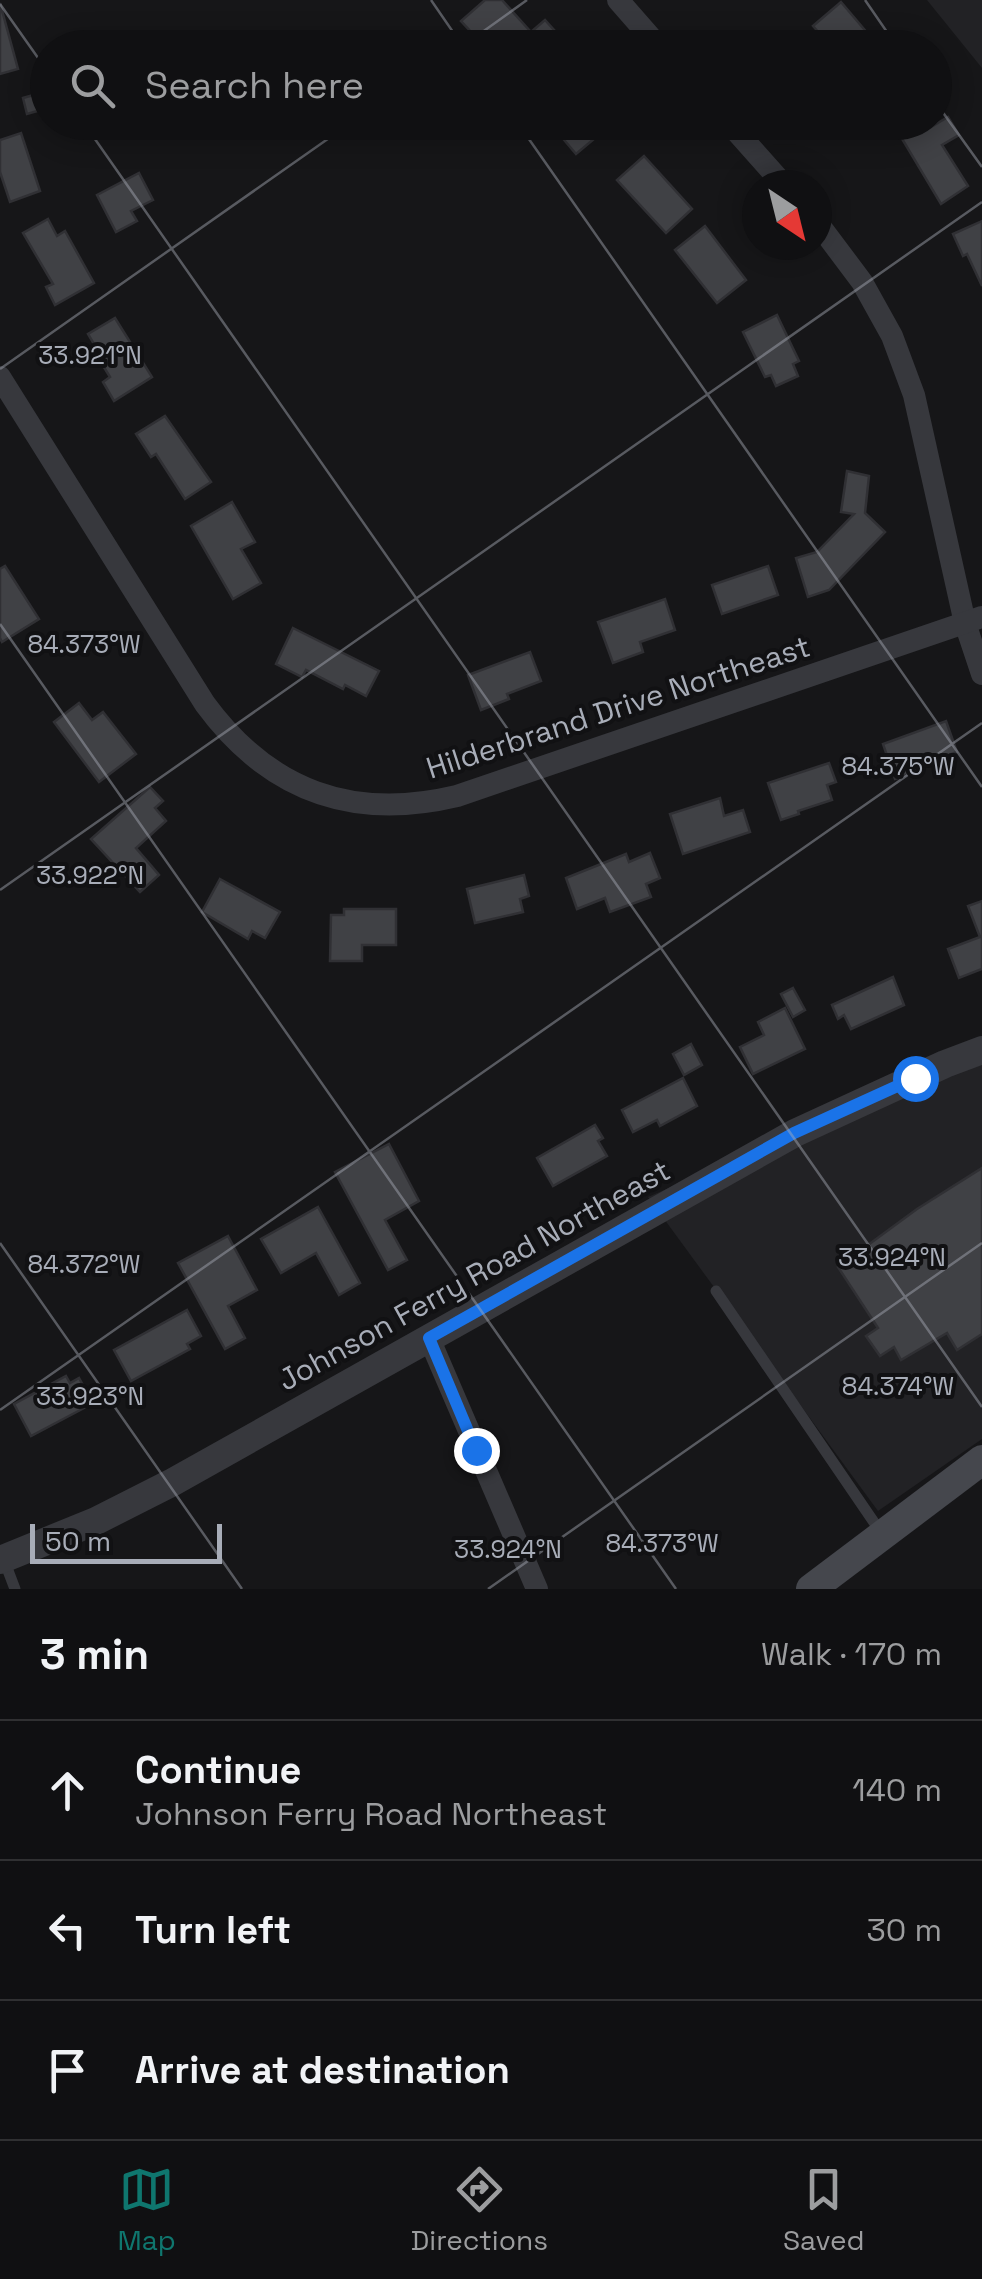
<!DOCTYPE html>
<meta charset="utf-8">
<style>
:root{--surface:#101012;--page:#19191b;--text:#f1f3f6;--muted:#9c9d9f;--line:#303032;--accent:#0f766e}
body{margin:0;font-family:"Space Grotesk",sans-serif;background:var(--page);color:var(--text)}
.compass{position:absolute;left:742px;top:170px;width:90px;height:90px;border-radius:50%;background:var(--surface);box-shadow:0 5px 25px #0003;rotate:145deg}
.scale{position:absolute;left:30px;bottom:25px;width:192px;box-sizing:border-box;padding-left:10px;border:5px solid #a8adb8;border-top:0;font-size:28px;line-height:35px;white-space:nowrap;color:#a8adb8;-webkit-text-stroke:8px #111113;paint-order:stroke}
.stop{position:absolute;width:30px;height:30px;margin:-22px;border:8px solid #1a73e8;border-radius:50%;background:#fff}
.stop.end{background:#1a73e8;border-color:#fff;box-shadow:0 2px 10px #0008}
.list{margin:0;padding:0;list-style:none}
h2{display:flex;justify-content:space-between;align-items:center;height:130px;margin:0;padding:0 40px;font-size:42px}
h2 small{font-size:32px;font-weight:400;color:var(--muted)}
.list li{display:grid;grid-template-columns:65px 1fr auto;gap:30px;align-items:center;box-sizing:border-box;height:140px;padding:0 40px;border-top:2px solid var(--line)}
.list b{display:block;font-size:38px;white-space:nowrap}
.list p{margin:0;font-size:32px;white-space:nowrap;color:var(--muted)}
.list em{font-size:32px;font-style:normal;color:var(--muted)}
.icon{flex:none;width:55px;height:55px;fill:none;stroke:currentColor;stroke-width:2;stroke-linecap:round;stroke-linejoin:round}
.map{position:relative;flex:none;width:982px;height:1589px;overflow:hidden}
.search{position:absolute;background:var(--surface);box-shadow:0 5px 25px #0003;left:30px;right:30px;top:30px;height:110px;display:flex;align-items:center;gap:25px;box-sizing:border-box;padding:0 35px;border-radius:55px;color:var(--muted);font-size:38px}
.sheet{height:550px;background:var(--surface)}
nav{display:flex;justify-content:space-around;align-items:center;box-sizing:border-box;height:140px;border-top:2px solid var(--line);background:var(--surface);font-size:28px;color:var(--muted)}
nav a{display:grid;justify-items:center;gap:5px}
nav .on{color:var(--accent)}
.map>svg:first-child{display:block}
</style>
<div class="map">
<svg width="982" height="1589" viewBox="0 0 982 1589">
<rect width="100%" height="100%" fill="#161618"/>
<g fill="#222225">
<path d="M927,0h55v68z"/>
<path d="M982,1053v386l-104,72 -230,-314z"/>
</g>
<g fill="#404145" stroke="#303034" stroke-width="2.5">
<path d="M485,0h17l29,32 14,-12 9,10 -19,18h-31l-5,-6 -6,6h-7l-25,-27z"/>
<path d="M841,2l39,46h-48l-19,-22z"/>
<path d="M0,3l18,66 -18,5z"/>
<path d="M48,91v17l-21,6 -4,-16z"/>
<path d="M948,117l11,18 -17,10 26,41 -27,18 -49,-82h37l2,5z"/>
<path d="M549,122h43l9,11 -25,21z"/>
<path d="M21,133l19,58 -30,11 -10,-30v-32z"/>
<path d="M644,156l48,53 -26,24 -49,-53z"/>
<path d="M139,173l14,27 -22,11 6,10 -21,11 -19,-37z"/>
<path d="M48,219l9,17 8,-5 29,52 -39,22 -9,-18 7,-3 -30,-51z"/>
<path d="M982,221v65l-15,-32 -4,2 -10,-22z"/>
<path d="M705,226l41,54 -29,23 -42,-53z"/>
<path d="M777,315l22,46 -6,3 5,12 -22,10 -5,-11 -6,2 -22,-45z"/>
<path d="M115,318l37,59 -38,24 -11,-19 7,-5 -19,-31 3,-2 -6,-10z"/>
<path d="M165,416l46,66 -26,17 -29,-45 -5,3 -15,-23z"/>
<path d="M847,471l22,5 -4,37 20,19 -56,58 -21,7 -12,-39 21,-6 37,-38 -13,-2z"/>
<path d="M232,502l23,40 -14,7 20,34 -28,16 -42,-73z"/>
<path d="M5,566l34,53 -37,23 -2,-4v-69z"/>
<path d="M768,566l10,29 -56,19 -10,-29z"/>
<path d="M665,599l10,31 -35,12 3,10 -30,11 -15,-41z"/>
<path d="M293,628l86,43 -13,25 -21,-11 -2,4 -37,-19 -4,7 -26,-13z"/>
<path d="M530,652l11,29 -34,13 2,5 -28,11 -13,-35z"/>
<path d="M79,703l13,17 11,-8 33,42 -37,28 -45,-60z"/>
<path d="M946,721l11,31 -25,9 -1,-4 -15,6 3,8 -24,8 -12,-35z"/>
<path d="M829,763l7,19 -9,3 5,15 -34,11 1,3 -18,6 -13,-37z"/>
<path d="M150,787l13,14 -8,7 11,13 -30,27 23,27 -19,17 -49,-53z"/>
<path d="M720,798l4,18 19,-6 7,22 -67,22 -13,-40z"/>
<path d="M650,853l10,25 -14,6 5,13 -41,15 -5,-14 -28,11 -11,-31 60,-24 3,8z"/>
<path d="M524,875l5,21 -9,3 3,13 -48,11 -8,-34z"/>
<path d="M220,879l60,33 -15,26 -13,-7 -4,8 -46,-27z"/>
<path d="M982,901v68l-23,9 -11,-29 32,-12 -12,-31z"/>
<path d="M344,909h52v36h-34v16h-32l1,-46h13z"/>
<path d="M893,977l11,28 -53,24 -7,-14 -6,4 -6,-14z"/>
<path d="M793,988l12,22 -12,7 -12,-23z"/>
<path d="M785,1008l20,41 -52,25 -13,-27 24,-12 -6,-13z"/>
<path d="M691,1044l11,21 -18,10 -11,-21z"/>
<path d="M683,1078l14,28 -37,20 -3,-6 -24,12 -11,-22z"/>
<path d="M595,1125l8,13 -5,3 9,15 -54,30 -16,-28z"/>
<path d="M389,1144l30,57 -34,19 22,40 -19,10 -53,-98z"/>
<path d="M982,1168v166l-25,16 -10,-17 -46,27 -7,-13 -14,9 -14,-20 12,-8 -40,-61 79,-58z"/>
<path d="M318,1207l42,76 -21,12 -23,-42 -35,20 -20,-34z"/>
<path d="M228,1236l29,54 -29,16 17,32 -20,11 -47,-86z"/>
<path d="M187,1310l14,26 -14,8 3,5 -59,32 -17,-31z"/>
<path d="M66,1376l4,7 9,-5 12,22 -9,4 2,4 -53,28 -17,-32z"/>
</g>
<g fill="none" stroke-linecap="round" stroke-linejoin="round">
<g stroke="#37383d" stroke-width="11">
<path d="M716,1291l166,243"/>
<path d="M4,1560l11,29"/>
</g>
<g stroke="#37383d" stroke-width="22">
<path d="M618,0l42,48"/>
<path d="M728,122l56,63"/>
<path d="M817,222l45,60 30,54 22,59 51,228 17,51"/>
<path d="M0,377l205,327c64,87 147,117 252,92l525,-179"/>
<path d="M429,1338l108,251"/>
</g>
<path stroke="#37383d" stroke-width="28" d="M0,1560l96,-39 77,-39 622,-349 150,-69 37,-14"/>
<path stroke="#45474d" stroke-width="30" d="M811,1589l171,-129"/>
</g>
<g fill="none" stroke-linecap="round" stroke-linejoin="round">
<path stroke="#1a73e8" stroke-width="12" d="M476,1450l-47,-112 365,-205 121,-55"/>
</g>
<path fill="none" stroke="#a8adb8" stroke-width="2.5" stroke-opacity="0.45" d="M431,0l33,48M865,0l33,48M0,4l48,68M460,48l67,-48M934,100l48,67M83,122l899,1285M517,122l465,665M0,369l352,-247M0,624l676,965M0,890l982,-688M0,1243l242,346M0,1410l982,-687M488,1589l494,-346"/>
<g text-anchor="middle" dominant-baseline="central" stroke-width="8" stroke-linejoin="round" paint-order="stroke">
<g font-size="30" fill="#a8adb8" stroke="#111113">
<text transform="translate(618 707) rotate(-18)">Hilderbrand Drive Northeast</text>
<text transform="translate(474 1275) rotate(-29)">Johnson Ferry Road Northeast</text>
</g>
</g>
<g font-size="25" text-anchor="middle" fill="#a8adb8" stroke="#111113" stroke-width="8" stroke-linejoin="round" paint-order="stroke">
<text x="90" y="364">33.921°N</text>
<text x="84" y="653">84.373°W</text>
<text x="898" y="775">84.375°W</text>
<text x="90" y="884">33.922°N</text>
<text x="892" y="1266">33.924°N</text>
<text x="84" y="1273">84.372°W</text>
<text x="898" y="1395">84.374°W</text>
<text x="90" y="1405">33.923°N</text>
<text x="662" y="1552">84.373°W</text>
<text x="508" y="1558">33.924°N</text>
</g>
</svg>
<svg class="compass" viewBox="-18 -18 36 36"><path d="M0-13l5 13h-10z" fill="#e53935"/><path d="M0 13l5-13h-10z" fill="#9c9d9f"/></svg>
<div class="scale">50 m</div>
<div class="stop" style="left:915px;top:1078px"></div>
<div class="stop end" style="left:476px;top:1450px"></div>
<div class="search"><svg class="icon" aria-label="search" viewBox="0 0 24 24"><circle cx="10" cy="10" r="6"/><path d="M15 15l6 6"/></svg>Search here</div>
</div>
<section class="sheet">
<h2>3 min<small>Walk · 170 m</small></h2>
<ul class="list">
<li><svg class="icon" aria-label="ahead" viewBox="0 0 24 24"><path d="M12 20V5M6 11l6-6 6 6"/></svg><div><b>Continue</b><p>Johnson Ferry Road Northeast</p></div><em>140 m</em></li>
<li><svg class="icon" aria-label="left" viewBox="0 0 24 24"><path d="M17 20v-9H6M10 6l-5 5 5 5"/></svg><div><b>Turn left</b></div><em>30 m</em></li>
<li><svg class="icon" aria-label="arrive" viewBox="0 0 24 24"><path d="M6 21V4h12l-3 4 3 4H6"/></svg><div><b>Arrive at destination</b></div></li>
</ul>
</section>
<nav>
<a class="on"><svg class="icon" aria-label="map" viewBox="0 0 24 24"><path d="M3 6l6-2 6 2 6-2v14l-6 2-6-2-6 2zM9 4v14M15 6v14"/></svg>Map</a>
<a><svg class="icon" aria-label="directions" viewBox="0 0 24 24"><path d="M12 3l9 9-9 9-9-9zM9 14v-3h6M13 9l2 2-2 2"/></svg>Directions</a>
<a><svg class="icon" aria-label="saved" viewBox="0 0 24 24"><path d="M7 4h10v16l-5-4-5 4z"/></svg>Saved</a>
</nav>
